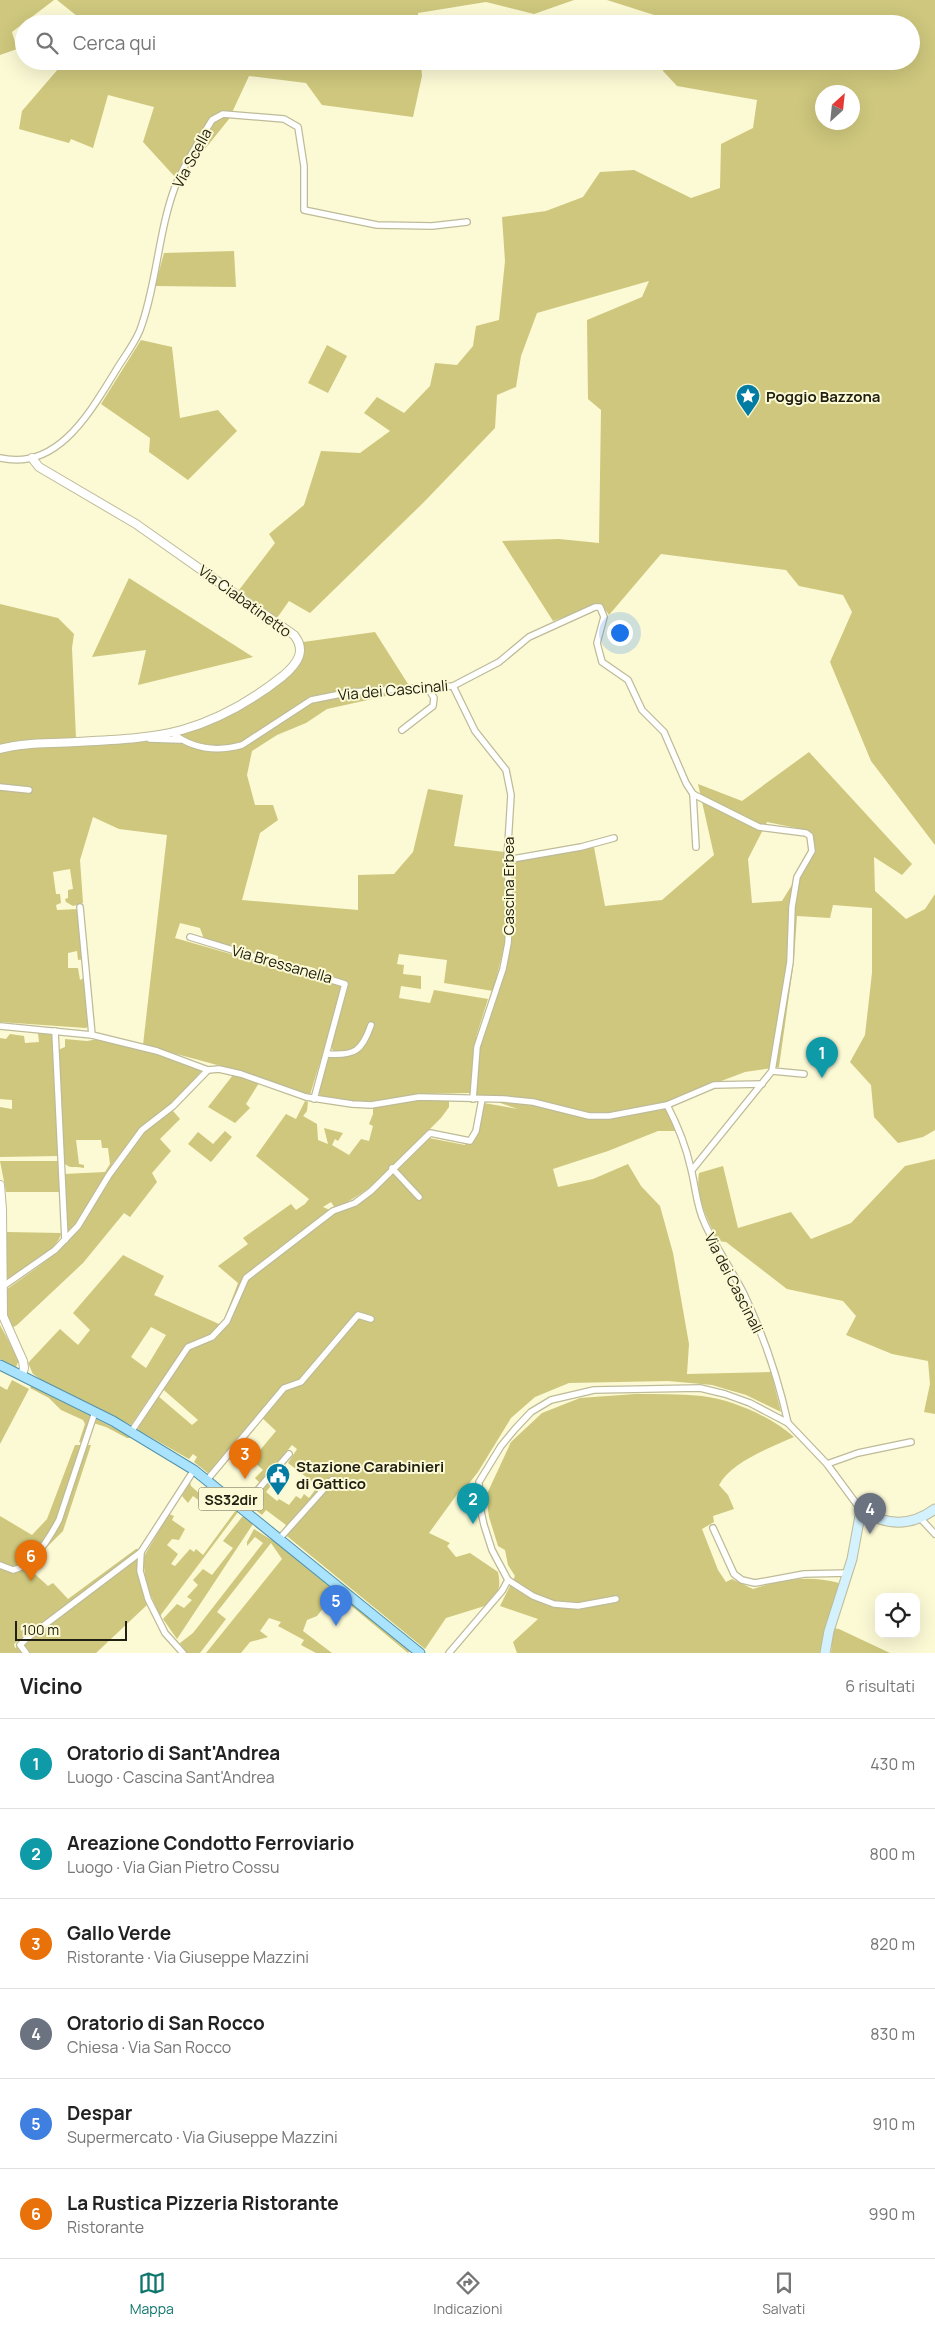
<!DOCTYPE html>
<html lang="it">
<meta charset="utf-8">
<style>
:root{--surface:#fff;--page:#f6f6f6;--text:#222;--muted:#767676;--line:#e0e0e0;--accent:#0f766e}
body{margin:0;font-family:Manrope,sans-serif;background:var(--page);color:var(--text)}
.controls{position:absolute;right:15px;bottom:15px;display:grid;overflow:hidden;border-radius:10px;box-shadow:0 5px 20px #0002}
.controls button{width:45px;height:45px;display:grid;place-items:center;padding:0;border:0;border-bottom:1px solid var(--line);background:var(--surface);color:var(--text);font:25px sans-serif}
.compass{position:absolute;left:815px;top:85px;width:45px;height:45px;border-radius:50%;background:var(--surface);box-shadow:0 5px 20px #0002;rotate:27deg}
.scale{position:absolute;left:15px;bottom:12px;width:112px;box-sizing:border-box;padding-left:5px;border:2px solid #212012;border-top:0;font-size:14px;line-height:18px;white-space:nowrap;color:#212012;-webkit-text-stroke:4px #fcf9d5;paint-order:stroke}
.you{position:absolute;left:619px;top:632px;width:18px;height:18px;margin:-12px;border:4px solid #fff;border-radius:50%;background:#1a73e8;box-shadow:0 0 0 8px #1a73e833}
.badge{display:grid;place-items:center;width:32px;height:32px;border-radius:50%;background:var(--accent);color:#fff;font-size:16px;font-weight:700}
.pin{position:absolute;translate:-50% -41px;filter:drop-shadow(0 1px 2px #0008)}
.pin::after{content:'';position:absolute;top:26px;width:18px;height:15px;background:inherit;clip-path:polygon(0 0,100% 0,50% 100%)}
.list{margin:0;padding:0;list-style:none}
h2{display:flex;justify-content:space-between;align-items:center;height:65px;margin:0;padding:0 20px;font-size:21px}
h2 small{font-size:16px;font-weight:400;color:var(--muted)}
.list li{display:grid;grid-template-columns:32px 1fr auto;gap:15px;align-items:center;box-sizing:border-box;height:90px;padding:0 20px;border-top:1px solid var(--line)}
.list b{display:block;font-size:19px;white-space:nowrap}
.list p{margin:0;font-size:16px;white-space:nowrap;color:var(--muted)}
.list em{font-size:16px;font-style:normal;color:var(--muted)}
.icon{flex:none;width:28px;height:28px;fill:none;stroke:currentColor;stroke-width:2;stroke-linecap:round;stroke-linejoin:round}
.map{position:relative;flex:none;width:935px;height:1653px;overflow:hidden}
.search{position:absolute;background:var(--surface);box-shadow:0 5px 20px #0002;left:15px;right:15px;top:15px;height:55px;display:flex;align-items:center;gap:12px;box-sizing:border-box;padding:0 18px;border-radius:28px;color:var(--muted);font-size:19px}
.sheet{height:605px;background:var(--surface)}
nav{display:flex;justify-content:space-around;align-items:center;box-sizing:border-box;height:70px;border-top:1px solid var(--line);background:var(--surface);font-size:14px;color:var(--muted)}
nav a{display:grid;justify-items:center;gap:2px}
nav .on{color:var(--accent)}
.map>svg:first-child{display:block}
</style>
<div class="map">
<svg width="935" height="1653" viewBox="0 0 935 1653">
<rect width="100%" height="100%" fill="#fcf9d5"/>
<g fill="#cec77d" fill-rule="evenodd">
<path d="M0,0h54l-42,32 5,17 -17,6z"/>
<path d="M57,0h517l-40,14 -48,-12 -68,11 1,11h-332z"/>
<path d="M607,0h328v845l-64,-84 -41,-99 22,-50 -9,-17 -44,-9 -13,-16 -125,-16 -52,61 -8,-11 -48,17 -51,-80 57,-2 40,4 2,-133 -13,-11 -1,-79 55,-23 7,-16 -112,32 -16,43 -5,31 -19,8 -2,33 -71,74 -114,111 -21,-12 -12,17 -38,-28 36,-47 -6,-9 35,-29 17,-54 39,2 30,-22 -26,-18 13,-16 27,16 26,-27 5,-23 22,2 16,-19 3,-20 23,-6 6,-59 -3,-44 44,-6 37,-14 17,-25 34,-2 57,28 29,-10 1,-44 32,-16 4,-28 -80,-14 -14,-15 2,-10h246v-37h-238v-3zM822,92h30v30h-30z"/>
<path d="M65,61h356l1,15 -9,41 -91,-12 -16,-22 -57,-7 -20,43 -41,51 -4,-10 -9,17 -32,-35 11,-35 -46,-12 -15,53 -22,-9 -2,4 -50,-14 3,-18z"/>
<path d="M234,251l2,36 -81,-1 9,-33z"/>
<path d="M141,340l31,7 8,71 38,-8 19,21 -49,49 -39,-28 1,-14 -49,-34z"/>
<path d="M327,345l20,11 -19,37 -20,-10z"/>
<path d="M129,578l124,79 -115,28 8,-35 -54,7z"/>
<path d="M0,604l58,14 16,16 -2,14 4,90c33,-3 76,-3 107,-11 27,-8 53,-23 76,-38 15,-10 30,-21 39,-37l-2,-9 79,-11 33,52 -4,8 -77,17 -21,14 -29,12 -25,16 -5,24 8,30h18l5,15 -18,13 -18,67 116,10v-35l36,-1 19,-22 15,-63 35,6 -9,51 51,6 4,57 -2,26 -14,56 -49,-8 3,-23 -48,-6 -2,10 7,1 -1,9 18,2v13l-20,-3 -2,12 31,5 4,-13 54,9 -12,38 8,-4 30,-112 -4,-59 84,-15 11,59 57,-6 52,-45 -16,-71 44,17 67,-49 103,112 -10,11 -28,-18 1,34 31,28 19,-10 10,-15v236l-12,7 -25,6 -24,-26 -3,-32 -21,-23 15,-27 7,-62v-65l-39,-3 -3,13 -33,-2 -3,44 -15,107 -34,5 -79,30 10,29h-18l-50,20 -55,18 5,18 35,-8 35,-15 13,22 19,20 13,47 16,91 -2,30 84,-2 10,40 -35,-17 -34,-10 -44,-4 -99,2 -34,14 -24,21 -33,54 -11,14 -9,7 -29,40 21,10 -3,3 9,11 14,-4 28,19c3,14 1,20 -7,32l-45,14 -21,31 -143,-117 4,-7 -20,-15 -4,5 -8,-6 -2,-8 17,-20 4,2 -7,9 11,9 2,-2 10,6 7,-9 5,3 3,-5 5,4 9,-12 -30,-23 9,-14 -5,-4 -32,38 -5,-5 8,-8 -11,-10 24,-29 -17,-16 -50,59 -15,-12 3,-5 -4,-3 -4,5 -51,-29 1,-5 19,-29 34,29 6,-5 -40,-35 -27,40 -88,-44 -10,-7 -5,-11 32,-34 18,16 12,-15 -17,-17 50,-58 41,21 -10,19 65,29 5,-4 14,-37 -20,-17 30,-22 -5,-6 48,-34 5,6 9,-6 4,-5 -53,-43 30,-42 10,5 9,-18 3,1 -1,9 -4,5 14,8 1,16 10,4 -4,-16 19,5 -5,8 -3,-2 -3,6 17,10 12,-16 8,2 4,-15 -4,-2 4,-10v-7l34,-8h42v8l-8,11c-32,31 -65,73 -106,90l-4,-6 -8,5 9,4 23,-8 74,-65 36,7 9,-17 4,-26 40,7 -48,-16 -53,1 -42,7h-30l-24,-4 -3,-5c1,-12 7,-31 16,-40l-3,-5 18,-64 -33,-10 -2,-5 -7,-2 -2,4 -27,-9v-5l-10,-3 -4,4 -60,-18 -4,-11 -20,-5 -5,15 168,48 -33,109 -63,-22 -104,-28 24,-210 -48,-6 -26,-12 -13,43 3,43 -10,3 -7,-4 -1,-3 3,-1v-8l5,-1 -3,-20 -17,3 3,22h4l1,9 -5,2 1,5 22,-1 5,50 -6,1 -1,-9 -9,2v15h10l2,12 4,-2 5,47 -3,3 -86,-6zM767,822l39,8 7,7 1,12 -32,52 -30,2 -4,-44zM151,1327l15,8 -20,33 -15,-11z"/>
<path d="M38,1033l15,1 5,122 -58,1v-50l12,2v-9l-12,-1v-61l6,1 4,-5 14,2 1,7 14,-1z"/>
<path d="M65,1039l22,2 11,-2 58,14 47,16 -29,34 -34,25 -27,35 -36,61 -10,8 -3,-58 41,-2 5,-8 -2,-16h-6l-1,-8h-25l3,24 5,1v3c-8,-2 -16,2 -21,-7l-5,-111 7,-3z"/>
<path d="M233,1075l26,8 -13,21 4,4 -15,15 -27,-16z"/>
<path d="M173,1111l7,8 -20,20 11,12 -19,22 5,9 -27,35 -6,-4 -41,50 -66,62 -7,4 -3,-9 -1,-30c24,-18 52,-35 71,-59 30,-39 48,-97 96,-120z"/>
<path d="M225,1131l7,6 -21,25 -23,-18 10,-12 15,12z"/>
<path d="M935,1159v255l-11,-2 6,-28 -2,-23 -36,-7 -46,-19 10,-19 -13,-15 -56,-12 -61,-47 -8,-1c-11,-23 -23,-43 -19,-68l24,-7 15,62 53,-16 20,27 40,-16 54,-57z"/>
<path d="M0,1161h58l2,31h-54z"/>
<path d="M7,1232l54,1c0,13 -40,42 -53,46l-2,-2z"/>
<path d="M0,1325l19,35 -3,7 -16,-8z"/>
<path d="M12,1380l17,9 -29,55v-58l7,4z"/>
<path d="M31,1386l103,52h-7l-21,-11 -16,-5 -8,21 -3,-1 6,-18 -2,-4 -22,-10 -12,-12 -19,-10z"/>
<path d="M635,1394c22,0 45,0 67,2 31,4 68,20 92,41 -23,10 -63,25 -75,48l9,10 6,14 -21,7 1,6 -12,7 16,41 8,12 6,-3 21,10c30,-10 55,-14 86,-6l-17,70h-305l-4,-11 25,-23 -38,-13 15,-30 -7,-11 -3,-15 -7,-4 -9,-29 -3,-21 25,-54 31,-29 38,-15z"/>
<path d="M75,1445h16l-28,86 -36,36 21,19 5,-3 15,16 68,-50h3v3l-125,92 1,4 42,-29 80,-61 1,12 10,34 -52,49h-96v-137l32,19 15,-16z"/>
<path d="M190,1482l1,4 21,19 -2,4 -17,-13 -5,7 -6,-7z"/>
<path d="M236,1510l2,2 -78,104 -14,-32 -3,-26 26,-44 5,2 -2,4 13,9 -6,11 -7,-1 -5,6 11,9 -7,10 4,2 15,-17 4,3 2,-3 7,6z"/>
<path d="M242,1517h3l8,7 -76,115 -14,-20 14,-15 7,4 8,-8 -5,-3 11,-12 -5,-5 10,-11 9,6 21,-27 -10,-7z"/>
<path d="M254,1529l21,13 61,50 -19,24 -10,4 -4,11 29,22h-16l-15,-8 3,-5 -26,-14 3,-4 -12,-4 -9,13 8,6 -18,5 -9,11h-35l76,-94 -11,-16 -54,69 9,7 -26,34h-13l-7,-10 13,-10 70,-90 -8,-6 -8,9v-4z"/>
<path d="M344,1597l66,54 -2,2 -65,-54z"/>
<path d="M833,1628l6,1 51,24h-59z"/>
</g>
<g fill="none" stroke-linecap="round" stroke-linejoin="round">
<defs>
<g id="minor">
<path d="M0,458c57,13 89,-44 115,-86 8,-14 19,-27 25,-42 17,-46 18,-98 35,-143 9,-24 24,-45 37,-67l11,-6 61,5 14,8 6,39v44l73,15 55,1 35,-4"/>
<path d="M453,686l22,45 31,39 5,25 -4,65 3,45 -2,38 -5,26 -26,78 -4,52"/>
<path d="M402,730l31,-24 1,-8 -6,-10"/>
<path d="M171,732c21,17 46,20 71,13l69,-45 40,-8 102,-6 46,-24 30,-25 66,-30h5l4,10 -7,26 5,19 26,18 14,30 22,22 22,51 7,11 3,53"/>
<path d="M150,739l30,1"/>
<path d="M0,787l29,3"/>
<path d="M507,860l74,-13 33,-9"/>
<path d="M80,907l12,128"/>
<path d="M190,937l155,47 -31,115"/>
<path d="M0,1026l92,9 65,16 51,19"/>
<path d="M55,1031l10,209"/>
<path d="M327,1054c28,2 35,-3 44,-29"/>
<path d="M772,1071l32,3"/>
<path d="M667,1105l47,-20 48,-1"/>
<path d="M392,1168l27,29"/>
<path d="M692,1170l80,-99 18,-109 2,-55 5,-30 15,-26 -2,-15 -4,-3 -47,-6 -66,-33"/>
<path d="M2,1287l53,-37 23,-24 31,-51 33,-45 31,-24 35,-36 11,-1 22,5 65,23 46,7 19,1 48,-8 85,2 29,3 56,14h20l58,-11c11,21 19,41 24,64 5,19 5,37 14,55 11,24 27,46 39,70 20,42 34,84 44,129"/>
<path d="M131,1432l57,-85 24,-10 15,-16 19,-43 87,-67 22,-8 16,-12 59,-58 40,8 6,-10 6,-32"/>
<path d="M827,1464l31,-11 53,-11"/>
<path d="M207,1480l77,-92 17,-6 57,-67 13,4"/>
<path d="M242,1508l47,-54"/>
<path d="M921,1519l14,15"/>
<path d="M713,1528l21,46 8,6 13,3 49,-9 44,-1"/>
<path d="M280,1538l52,-58"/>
<path d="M0,1565l13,5c20,-4 37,-33 46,-50l36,-108"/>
<path d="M616,1599l-38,7 -24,-2 -21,-8 -25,-16 -16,-30 -8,-25 -4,-18 -1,-25 22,-36 14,-17 16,-17 20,-12 43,-10 106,-2 25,6 25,9 38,20 39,41 34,46"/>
<path d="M26,1653l-6,-8 6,-6 115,-87"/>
<path d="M183,1653l-18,-20 -17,-34 -8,-28 1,-19 53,-82"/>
<path d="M449,1653l53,-62 6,-11"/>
</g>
<g id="tertiary">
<path d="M0,749c25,-7 51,-5 76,-7 35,-2 73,-3 106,-12 36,-10 72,-31 101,-54 14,-12 24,-25 11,-41l-158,-111 -97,-57 -7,-9"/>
<path d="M0,1185l2,24 1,107 20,45 1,7 -2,7"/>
</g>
<path id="secondary" d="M825,1653l4,-22 23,-72 9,-49c26,16 49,17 74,-1"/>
<path id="primary" d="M0,1365l113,56 81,49 226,183"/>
</defs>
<use href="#minor" stroke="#bebb98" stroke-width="8"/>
<use href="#tertiary" stroke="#bebb98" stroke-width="10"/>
<use href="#secondary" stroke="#bebb98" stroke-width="11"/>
<use href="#primary" stroke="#5493aa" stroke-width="11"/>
<use href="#minor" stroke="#fff" stroke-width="5.5"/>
<use href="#tertiary" stroke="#fff" stroke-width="8"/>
<use href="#secondary" stroke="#d4f1fe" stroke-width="9"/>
<use href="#primary" stroke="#a9e3fd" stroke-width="9"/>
</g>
<defs>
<symbol id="sight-pin" viewBox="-11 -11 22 30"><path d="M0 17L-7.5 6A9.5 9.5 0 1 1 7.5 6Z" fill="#027ca3" stroke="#fcf9d5"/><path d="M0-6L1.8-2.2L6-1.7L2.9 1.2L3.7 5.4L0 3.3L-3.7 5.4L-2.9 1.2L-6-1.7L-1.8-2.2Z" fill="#fff"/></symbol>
<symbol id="civic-pin" viewBox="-11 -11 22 30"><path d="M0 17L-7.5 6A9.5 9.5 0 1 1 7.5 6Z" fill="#027ca3" stroke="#fcf9d5"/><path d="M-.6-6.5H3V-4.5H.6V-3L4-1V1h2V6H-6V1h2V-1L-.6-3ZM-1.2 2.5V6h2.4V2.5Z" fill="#fff"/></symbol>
</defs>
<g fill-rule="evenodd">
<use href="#sight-pin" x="734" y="382" width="28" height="38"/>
<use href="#civic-pin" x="264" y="1461" width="28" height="38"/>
</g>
<g text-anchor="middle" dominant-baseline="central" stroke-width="4" stroke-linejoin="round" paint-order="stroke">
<rect fill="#fcf9d5" stroke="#63614c" stroke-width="1" x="198.5" y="1487.5" width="65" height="23" rx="4"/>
<g font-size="14" font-weight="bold" fill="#212012">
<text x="231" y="1499">SS32dir</text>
</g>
<g font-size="15" fill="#212012" stroke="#fcf9d5">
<text transform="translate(192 158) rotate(-62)">Via Scella</text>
<text transform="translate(245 601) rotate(36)">Via Ciabatinetto</text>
<text transform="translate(393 690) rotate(-5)">Via dei Cascinali</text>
<text transform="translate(508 886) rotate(-90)">Cascina Erbea</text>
<text transform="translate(282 964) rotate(16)">Via Bressanella</text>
<text transform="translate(734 1283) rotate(63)">Via dei Cascinali</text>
</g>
<g font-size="15" font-weight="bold" fill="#212012" stroke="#fcf9d5" text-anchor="start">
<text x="766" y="396">Poggio Bazzona</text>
<text x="296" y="1466">Stazione Carabinieri<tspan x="296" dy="17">di Gattico</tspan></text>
</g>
</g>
</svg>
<div class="controls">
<button><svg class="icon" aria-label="locate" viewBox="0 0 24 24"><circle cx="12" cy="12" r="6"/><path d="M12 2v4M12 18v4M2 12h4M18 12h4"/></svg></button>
</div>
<svg class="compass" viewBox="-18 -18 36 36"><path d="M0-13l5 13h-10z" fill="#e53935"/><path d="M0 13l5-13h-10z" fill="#767676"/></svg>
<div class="scale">100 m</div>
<div class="you"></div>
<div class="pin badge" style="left:822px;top:1078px;background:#0f9aa8">1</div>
<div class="pin badge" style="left:473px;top:1524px;background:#0f9aa8">2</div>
<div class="pin badge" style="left:245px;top:1479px;background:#e8710a">3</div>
<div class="pin badge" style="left:870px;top:1534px;background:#6b7280">4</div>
<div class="pin badge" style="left:336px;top:1626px;background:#3f7fe0">5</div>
<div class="pin badge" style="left:31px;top:1581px;background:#e8710a">6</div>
<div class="search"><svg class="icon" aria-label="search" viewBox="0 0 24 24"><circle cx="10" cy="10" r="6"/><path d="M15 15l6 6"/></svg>Cerca qui</div>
</div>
<section class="sheet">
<h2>Vicino<small>6 risultati</small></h2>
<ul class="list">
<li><span class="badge" style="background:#0f9aa8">1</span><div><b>Oratorio di Sant'Andrea</b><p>Luogo · Cascina Sant'Andrea</p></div><em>430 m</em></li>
<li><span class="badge" style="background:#0f9aa8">2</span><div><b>Areazione Condotto Ferroviario</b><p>Luogo · Via Gian Pietro Cossu</p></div><em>800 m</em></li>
<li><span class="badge" style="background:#e8710a">3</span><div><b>Gallo Verde</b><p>Ristorante · Via Giuseppe Mazzini</p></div><em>820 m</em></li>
<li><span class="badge" style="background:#6b7280">4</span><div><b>Oratorio di San Rocco</b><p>Chiesa · Via San Rocco</p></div><em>830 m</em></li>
<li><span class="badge" style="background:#3f7fe0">5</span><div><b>Despar</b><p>Supermercato · Via Giuseppe Mazzini</p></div><em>910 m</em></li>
<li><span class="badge" style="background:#e8710a">6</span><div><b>La Rustica Pizzeria Ristorante</b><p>Ristorante</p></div><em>990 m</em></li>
</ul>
</section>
<nav>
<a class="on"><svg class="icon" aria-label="map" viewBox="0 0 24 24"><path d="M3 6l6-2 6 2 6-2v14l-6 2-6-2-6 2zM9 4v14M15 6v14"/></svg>Mappa</a>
<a><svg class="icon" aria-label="directions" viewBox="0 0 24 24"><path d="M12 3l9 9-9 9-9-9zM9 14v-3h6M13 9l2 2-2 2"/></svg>Indicazioni</a>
<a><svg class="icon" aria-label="saved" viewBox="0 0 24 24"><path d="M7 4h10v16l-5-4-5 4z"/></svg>Salvati</a>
</nav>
